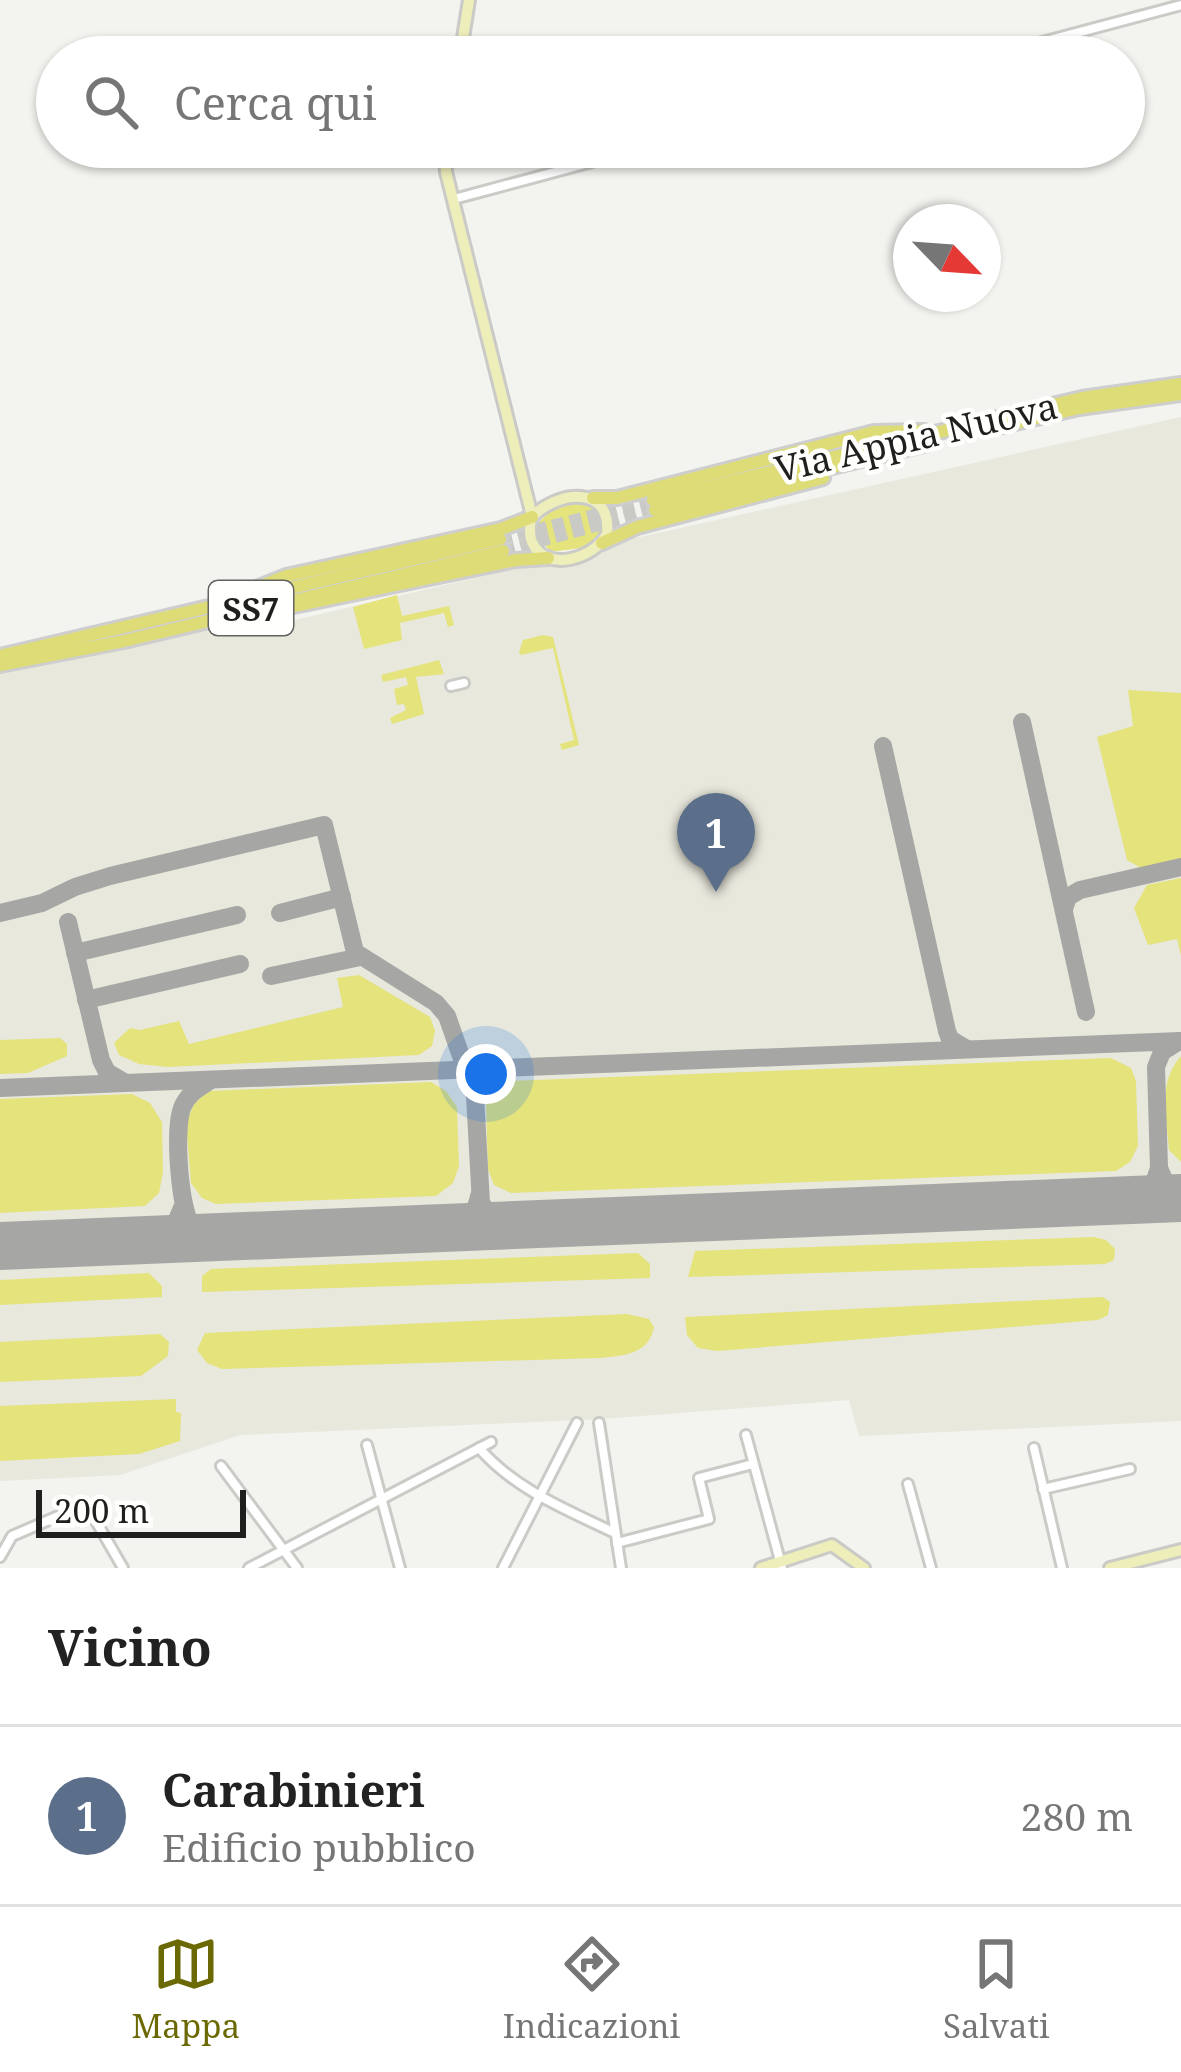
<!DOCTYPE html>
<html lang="it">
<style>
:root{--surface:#fff;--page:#f2f2f2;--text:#222;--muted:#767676;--line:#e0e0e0;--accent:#6b6903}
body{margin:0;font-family:"Noto Serif",serif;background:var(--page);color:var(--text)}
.compass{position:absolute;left:893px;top:204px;width:108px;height:108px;border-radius:50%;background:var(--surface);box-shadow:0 3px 9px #0004;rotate:115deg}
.scale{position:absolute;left:36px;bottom:30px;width:210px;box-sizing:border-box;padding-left:12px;border:6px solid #1f1f1e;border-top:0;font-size:33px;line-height:42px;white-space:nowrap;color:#1f1f1e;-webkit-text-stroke:9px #fffffe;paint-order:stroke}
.you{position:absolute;left:486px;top:1074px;width:42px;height:42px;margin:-30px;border:9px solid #fff;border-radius:50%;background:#1a73e8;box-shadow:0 0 0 18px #1a73e833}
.badge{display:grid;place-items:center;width:78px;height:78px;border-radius:50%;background:var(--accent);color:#fff;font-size:39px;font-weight:700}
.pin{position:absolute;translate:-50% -99px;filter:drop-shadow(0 3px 6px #0008)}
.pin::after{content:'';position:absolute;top:63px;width:42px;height:36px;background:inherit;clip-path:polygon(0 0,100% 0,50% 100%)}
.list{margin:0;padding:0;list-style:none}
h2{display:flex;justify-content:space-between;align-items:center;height:156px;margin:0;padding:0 48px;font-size:51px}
h2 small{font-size:39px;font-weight:400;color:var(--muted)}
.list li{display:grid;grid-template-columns:78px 1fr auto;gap:36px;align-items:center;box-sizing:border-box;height:180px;padding:0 48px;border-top:3px solid var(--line)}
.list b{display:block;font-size:45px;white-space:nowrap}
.list p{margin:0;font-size:39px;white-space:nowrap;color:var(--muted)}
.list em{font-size:39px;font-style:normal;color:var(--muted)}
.icon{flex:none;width:66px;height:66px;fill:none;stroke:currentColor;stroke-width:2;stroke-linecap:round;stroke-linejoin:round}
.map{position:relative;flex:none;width:1181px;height:1568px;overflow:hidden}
.search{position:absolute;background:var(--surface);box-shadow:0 3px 9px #0004;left:36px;right:36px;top:36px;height:132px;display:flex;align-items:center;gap:30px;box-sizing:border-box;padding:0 42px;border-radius:66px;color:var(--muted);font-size:45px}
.sheet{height:336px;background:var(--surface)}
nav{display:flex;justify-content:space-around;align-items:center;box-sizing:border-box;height:168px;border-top:3px solid var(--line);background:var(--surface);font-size:33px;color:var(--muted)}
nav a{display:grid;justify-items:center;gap:6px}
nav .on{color:var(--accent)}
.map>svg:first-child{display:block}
</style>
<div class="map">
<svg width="1181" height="1568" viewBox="0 0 1181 1568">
<rect width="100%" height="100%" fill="#f3f3ef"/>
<path fill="#e8e8dd" d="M1181,417v1004l-322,15 -10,-36 -247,19 -362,16 -120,40 -120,6v-809l213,-44 69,-5 245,-57 47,-3 39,-20z"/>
<g fill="#e4e37c">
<path d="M579,503l10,1 13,14 -2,20 -12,9 -37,5 -13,-14v-15l15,-14z"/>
<path d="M397,595l5,21 47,-10 5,19 -6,2 -4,-14 -44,10 2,17 -38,9 -11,-42z"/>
<path d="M543,635l10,2 26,108 -17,5 -2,-6 14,-4 -21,-92 -32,7 -2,-3 4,-12z"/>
<path d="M439,660l5,14 -28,3 8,37 -32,10 -2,-6 16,-8 -2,-6 -7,1 -3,-16 14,-4 -2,-8 -23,5 -2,-7z"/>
<path d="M1128,690l53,3v166l-40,9 -14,-8 -30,-123 36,-11z"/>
<path d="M1181,878v78l-4,-17 -29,6 -14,-37 13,-23z"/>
<path d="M359,975l71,42 5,14 -3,15 -13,9 -251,12 -29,-3 -20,-9 -5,-12 16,-15 10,2 39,-9 10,23 154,-37 -6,-29z"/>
<path d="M60,1038l7,6v12l-39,17 -28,1v-34z"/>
<path d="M1181,1056v106l-12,-12c-2,-33 -12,-68 12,-94z"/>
<path d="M1111,1058l20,10 5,13 2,65 -8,16 -14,9 -605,22 -17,-8 -6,-16 -2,-64 20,-24z"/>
<path d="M431,1082l15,9 11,16 2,59 -6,17 -17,13 -220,8 -14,-6 -11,-15 -5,-60 8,-19 14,-13z"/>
<path d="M132,1094l18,9 12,19 1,50 -4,21 -14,13 -145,7v-114z"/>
<path d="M1094,1237l12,3 9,9 -1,11 -9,4 -417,13 7,-26z"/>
<path d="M638,1253l12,11v14l-448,14v-16l9,-7z"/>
<path d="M149,1273l13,13v11l-162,8v-25z"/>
<path d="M1103,1297l7,5 -2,13 -10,5 -381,31 -19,-3 -11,-13 -2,-18z"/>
<path d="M627,1314l22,5 5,8c-5,28 -32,29 -56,31l-376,11 -15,-6 -10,-13 8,-17z"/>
<path d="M160,1334l9,8 -1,14 -27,20 -141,6v-40z"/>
<path d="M176,1399v13l5,1 -1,28 -41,13 -139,7v-55z"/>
</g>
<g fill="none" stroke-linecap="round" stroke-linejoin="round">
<g stroke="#a6a6a4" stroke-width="18">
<path d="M1022,722l64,290"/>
<path d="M883,746l64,285 3,8 15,9"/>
<path d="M1064,909l4,-12 12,-7 101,-23"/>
<path d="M0,913l42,-10 33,-16 35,-11 214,-51 31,127 81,51 11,13 28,80 6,107 10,14 25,8"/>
<path d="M280,913l62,-16"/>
<path d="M68,922l33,138 6,12 17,10"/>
<path d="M75,953l162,-38"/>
<path d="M271,976l89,-19"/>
<path d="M86,1000l154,-36"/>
<path d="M1179,1041l-17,11 -6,15 3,101 7,16 15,13"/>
<path d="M208,1082c-11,7 -21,13 -26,26 -8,22 -3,102 11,121l23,8"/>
<path d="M0,1088l1181,-47"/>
<path d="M1131,1200l22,-14 6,-18"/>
<path d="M442,1227c21,-3 33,-9 37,-31"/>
<path d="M150,1240l24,-13 8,-19"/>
</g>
<path stroke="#a6a6a4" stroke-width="48" d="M0,1246l1181,-48"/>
<g stroke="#c9c9c5" stroke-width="12" stroke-dasharray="12 6" stroke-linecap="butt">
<path d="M500,539l153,-39"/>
<path d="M503,551l152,-41"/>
</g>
<defs>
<g id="street">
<path d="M986,57l195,-52"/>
<path d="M454,199l194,-52"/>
<path d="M451,686l13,-3"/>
<path d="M599,1423l22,145"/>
<path d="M746,1435l36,133"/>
<path d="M367,1445l33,123"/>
<path d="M479,1448c37,42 86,61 136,85"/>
<path d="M1034,1448l28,120"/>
<path d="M221,1466l76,102"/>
<path d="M908,1484l23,84"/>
<path d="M1043,1489l87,-20"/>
<path d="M617,1543l92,-24 -10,-41 54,-14"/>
<path d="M0,1557l12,-21 74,-32 37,64"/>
<path d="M249,1568l242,-126"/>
<path d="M503,1568l74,-145"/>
</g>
<g id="secondary">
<path d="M460,57l9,-57"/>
<path d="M445,147l1,25 85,340c0,9 -3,21 1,30 14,32 63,16 75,-8 5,-50 -50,-43 -75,-17"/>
<path d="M761,1568l71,-23 32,23"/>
<path d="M1110,1568l71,-18"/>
</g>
<g id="primary">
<path d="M994,428l85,-20 102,-14"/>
<path d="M593,498h24l257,-66 51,-1"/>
<path d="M653,500l429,-102 99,-14"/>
<path d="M655,510l272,-66"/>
<path d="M602,543l35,-16 186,-49"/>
<path d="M244,593l42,-17 215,-47 31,-12"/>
<path d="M255,614l261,-54 32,-2"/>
<path d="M0,656l500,-117"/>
<path d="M0,665l124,-24 379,-90"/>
</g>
</defs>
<use href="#street" stroke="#cacac7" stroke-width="14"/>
<use href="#secondary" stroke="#cacac7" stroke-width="16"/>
<use href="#primary" stroke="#cecece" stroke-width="18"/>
<use href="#street" stroke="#fff" stroke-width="8"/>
<use href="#secondary" stroke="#eeeeba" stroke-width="10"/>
<use href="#primary" stroke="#dedc76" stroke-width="12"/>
</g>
<g text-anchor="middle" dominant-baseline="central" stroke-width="9" stroke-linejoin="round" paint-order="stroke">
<rect fill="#fffffe" stroke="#626261" stroke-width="3" x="209" y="581" width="84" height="54" rx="9"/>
<g font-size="33" font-weight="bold" fill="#1f1f1e">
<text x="251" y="608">SS7</text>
</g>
<g font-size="36" fill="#1f1f1e" stroke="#fffffe">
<text transform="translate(916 437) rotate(-13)">Via Appia Nuova</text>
</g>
</g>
</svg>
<svg class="compass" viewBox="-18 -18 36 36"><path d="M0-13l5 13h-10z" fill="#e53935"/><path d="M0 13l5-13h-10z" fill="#767676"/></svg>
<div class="scale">200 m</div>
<div class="you"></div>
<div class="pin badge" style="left:716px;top:892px;background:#5c6f8a">1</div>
<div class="search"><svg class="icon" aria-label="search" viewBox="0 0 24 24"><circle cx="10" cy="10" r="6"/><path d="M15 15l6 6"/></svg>Cerca qui</div>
</div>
<section class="sheet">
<h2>Vicino<small></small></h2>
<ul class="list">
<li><span class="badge" style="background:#5c6f8a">1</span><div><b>Carabinieri</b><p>Edificio pubblico</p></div><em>280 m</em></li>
</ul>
</section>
<nav>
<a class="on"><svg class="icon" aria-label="map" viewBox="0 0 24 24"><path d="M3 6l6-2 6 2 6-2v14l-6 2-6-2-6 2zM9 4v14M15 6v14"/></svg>Mappa</a>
<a><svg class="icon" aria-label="directions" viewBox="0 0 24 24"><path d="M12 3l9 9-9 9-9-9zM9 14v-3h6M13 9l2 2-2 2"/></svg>Indicazioni</a>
<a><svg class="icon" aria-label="saved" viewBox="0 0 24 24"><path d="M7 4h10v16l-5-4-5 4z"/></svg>Salvati</a>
</nav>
